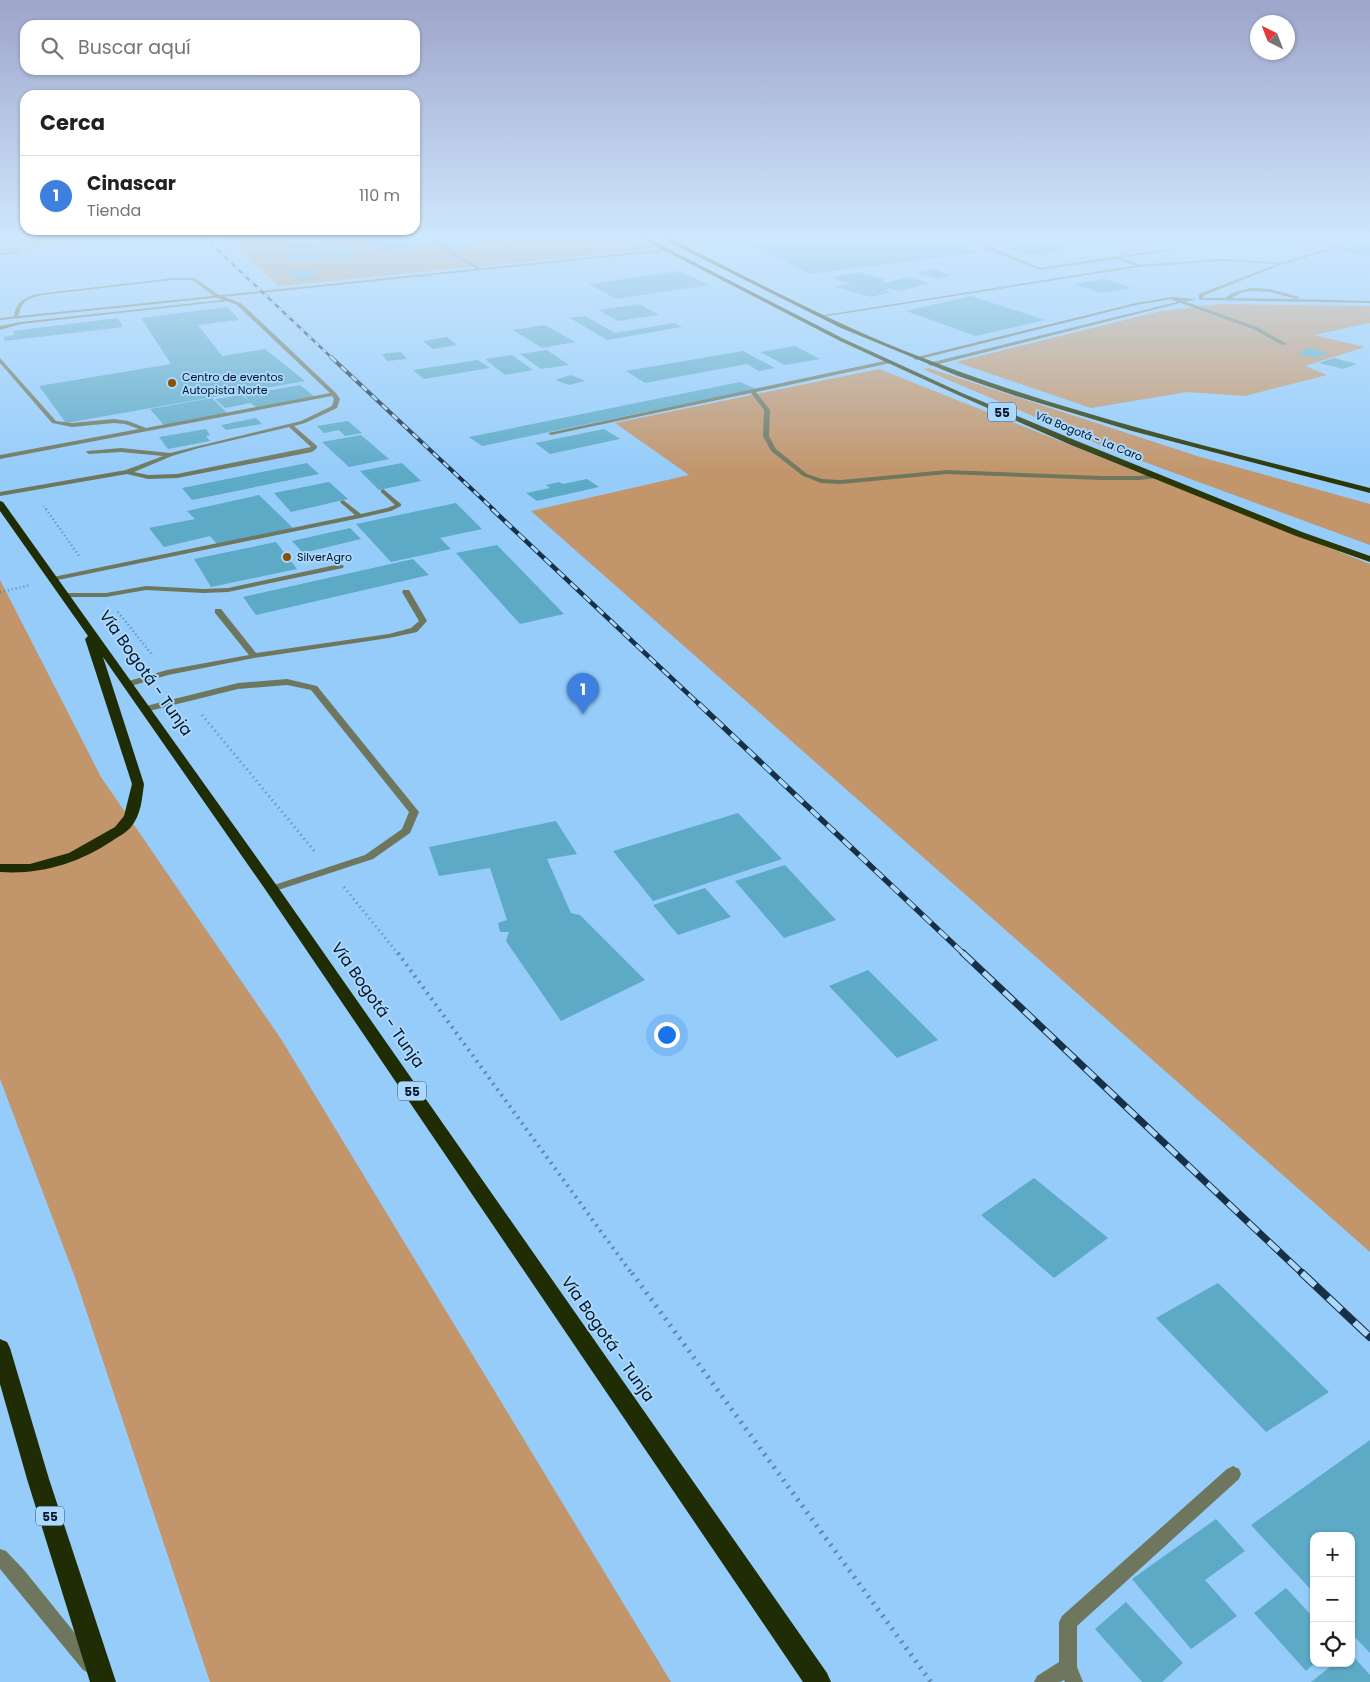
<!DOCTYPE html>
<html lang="es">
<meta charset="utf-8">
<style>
:root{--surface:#fff;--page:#f2f2f2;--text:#202124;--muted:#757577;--line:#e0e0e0;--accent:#895004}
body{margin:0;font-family:Poppins,sans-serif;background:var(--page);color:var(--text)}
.controls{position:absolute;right:15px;bottom:15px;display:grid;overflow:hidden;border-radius:10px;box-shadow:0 1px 4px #0004}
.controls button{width:45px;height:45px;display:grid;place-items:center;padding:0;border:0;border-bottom:1px solid var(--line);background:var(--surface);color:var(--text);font:25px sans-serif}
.compass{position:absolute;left:1250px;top:15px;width:45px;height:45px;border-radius:50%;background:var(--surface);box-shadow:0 1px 4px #0004;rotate:318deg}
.you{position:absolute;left:666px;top:1034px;width:18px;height:18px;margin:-12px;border:4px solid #fff;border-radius:50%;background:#1a73e8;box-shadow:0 0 0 8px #1a73e833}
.badge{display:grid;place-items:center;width:32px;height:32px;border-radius:50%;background:var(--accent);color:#fff;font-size:16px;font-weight:700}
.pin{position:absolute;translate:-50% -41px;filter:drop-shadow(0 1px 2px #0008)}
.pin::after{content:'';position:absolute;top:26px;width:18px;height:15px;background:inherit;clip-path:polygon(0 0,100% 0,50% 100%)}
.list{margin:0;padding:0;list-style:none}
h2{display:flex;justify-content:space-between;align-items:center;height:65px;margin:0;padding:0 20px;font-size:21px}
h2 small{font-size:16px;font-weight:400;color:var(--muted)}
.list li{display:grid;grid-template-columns:32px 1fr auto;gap:15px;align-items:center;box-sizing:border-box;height:80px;padding:0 20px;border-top:1px solid var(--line)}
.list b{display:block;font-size:19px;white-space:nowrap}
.list p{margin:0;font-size:16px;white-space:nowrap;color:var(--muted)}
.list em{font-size:16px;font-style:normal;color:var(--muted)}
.icon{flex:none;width:28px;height:28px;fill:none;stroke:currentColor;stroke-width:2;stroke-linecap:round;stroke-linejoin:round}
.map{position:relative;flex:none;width:1370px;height:1682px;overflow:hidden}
.search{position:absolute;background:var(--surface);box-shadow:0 1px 4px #0004;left:20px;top:20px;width:400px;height:55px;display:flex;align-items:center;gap:12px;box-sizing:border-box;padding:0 18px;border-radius:15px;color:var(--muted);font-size:19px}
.panel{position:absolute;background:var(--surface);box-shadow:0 1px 4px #0004;left:20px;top:90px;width:400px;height:145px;border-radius:15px}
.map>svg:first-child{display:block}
</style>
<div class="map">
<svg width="1370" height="1682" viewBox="0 0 1370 1682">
<rect width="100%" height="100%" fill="#95ccfa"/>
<g fill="#c2956b">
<path d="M0,239h117l-117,13z"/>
<path d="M227,239h405l19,10 -372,37z"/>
<path d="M1220,304l150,2v17l-56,12 51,12 -60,19 22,9 -82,21 -58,-4 -96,16 -135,-46 205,-51z"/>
<path d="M928,368l269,88 173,48v41l-258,-95 -189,-81z"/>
<path d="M879,369l491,195v688l-839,-741 158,-36 -74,-52z"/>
<path d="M0,580l101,197 180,262 390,643h-461l-134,-402 -76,-201z"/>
</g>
<g fill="#5daac7">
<path d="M309,239l18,1 -19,3 7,5 -22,3 -5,-9z"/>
<path d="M407,239h9l10,6 -47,6 -5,-3 25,-3 -4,-2 -24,3 -5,-2z"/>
<path d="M464,239l9,5 -23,3 -7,-5z"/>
<path d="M791,239h157l28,14 -166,21 -58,-30z"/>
<path d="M1023,239h22l26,5 -9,3 4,1 -25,7 -9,-2 -7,2 -15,-6 29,-7z"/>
<path d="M1074,239h42l5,1 -16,5z"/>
<path d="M1370,241v16l-32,-7z"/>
<path d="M346,249l10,6 -64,7 -8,-8 22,-2 7,4z"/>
<path d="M932,269l10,2 -3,1 13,3 -14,4 -22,-6z"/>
<path d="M310,270l10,8 -22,2 -11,-8z"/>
<path d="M680,271l29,14 -93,14 -27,-15z"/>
<path d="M857,272l29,8 -6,2 4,1 24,-6 22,6 -31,8 -10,-3 -5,2 7,2 -21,5 -37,-11 18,-2 -21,-6z"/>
<path d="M1105,279l27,9 -32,5 -26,-9z"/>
<path d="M971,296l74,24 -69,16 -70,-25z"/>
<path d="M639,304l20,11 -41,6 -20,-11z"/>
<path d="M228,307l11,13 -41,5 24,31 43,-7 40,32 -239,42 -27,-37 132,-22 -30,-46z"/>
<path d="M585,316l30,17 59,-10 8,4 -75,13 -37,-22z"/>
<path d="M118,318l5,9 -118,14 -2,-4 12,-2 -2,-4z"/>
<path d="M545,325l30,17 -33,6 -29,-18z"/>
<path d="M447,337l10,8 -24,4 -10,-8z"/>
<path d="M795,346l25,13 -35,6 -25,-13z"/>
<path d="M1310,348l18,5 -12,5 -19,-5z"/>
<path d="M547,350l22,15 -28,4 -21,-15z"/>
<path d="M743,351l32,17 -16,3 -12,-7 -102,19 -19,-12z"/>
<path d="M401,352l6,7 -20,2 -5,-7z"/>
<path d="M512,355l21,15 -28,5 -20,-16z"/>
<path d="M1334,358l23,6 -14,5 -24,-6z"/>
<path d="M478,360l12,8 -66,11 -11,-9z"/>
<path d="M571,375l14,6 -16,4 -14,-5z"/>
<path d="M740,382l16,7 -274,57 -13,-9z"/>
<path d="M300,385l15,12 -58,11 -6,-5 -26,5 -10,-9 27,-4 7,6 -5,-6z"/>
<path d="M212,398l16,16 -64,11 -14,-16z"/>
<path d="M256,418l6,6 -36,6 -5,-5z"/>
<path d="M348,421l14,12 -17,3 -6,-6 -15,3 -7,-7z"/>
<path d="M206,429l4,6 -4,1 4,5 -42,8 -9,-12z"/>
<path d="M604,429l16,10 -70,15 -15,-11z"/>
<path d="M361,435l28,24 -40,8 -27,-25z"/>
<path d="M307,463l12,11 -127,26 -10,-12z"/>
<path d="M402,463l19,18 -42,9 -19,-19z"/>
<path d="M587,479l12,8 -62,14 -11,-8 24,-5 -4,-3 13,-3 4,2z"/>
<path d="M329,482l19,17 -57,13 -17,-19z"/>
<path d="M259,495l34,33 -75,17 -8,-9 -46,11 -15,-19 46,-9 -8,-8z"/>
<path d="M456,503l26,26 -42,9 11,11 -60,13 -35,-38z"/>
<path d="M350,528l11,11 -58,14 -11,-12z"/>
<path d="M276,542l21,27 -86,18 -17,-28z"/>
<path d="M497,545l67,69 -44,10 -64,-71z"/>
<path d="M413,559l16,16 -173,40 -13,-18z"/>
<path d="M738,813l44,46 -129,42 -40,-50z"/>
<path d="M556,821l21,33 -30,5 24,54 9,2 65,65 -84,41 -55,-80 3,-9h-9l-2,-9 9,-3 -17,-52 -51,8 -10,-29z"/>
<path d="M785,865l51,55 -52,18 -49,-57z"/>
<path d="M705,888l26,29 -53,18 -25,-30z"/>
<path d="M868,970l70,70 -41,18 -68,-72z"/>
<path d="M1034,1178l74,60 -54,40 -73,-63z"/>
<path d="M1218,1283l111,109 -63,40 -110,-114z"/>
<path d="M1370,1440v213l-19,-20v-97h-37v57l-63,-68z"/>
<path d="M1216,1519l29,32 -40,29 32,36 -46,33 -59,-70z"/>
<path d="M1286,1588l28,30v46l-8,7 -52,-58z"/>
<path d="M1126,1602l57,61 -21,19h-20l-47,-53z"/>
<path d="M1351,1654l19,21v7h-59l24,-19h16z"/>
</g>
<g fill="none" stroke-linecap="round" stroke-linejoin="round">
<path stroke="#608aad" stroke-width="2" stroke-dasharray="0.5 2.5" stroke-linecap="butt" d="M44,506l3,4"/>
<g stroke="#608aad" stroke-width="2.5" stroke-dasharray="1 3" stroke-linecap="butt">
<path d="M46,509l33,47"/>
<path d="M0,592l31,-7"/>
<path d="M118,612l35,44"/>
</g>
<g stroke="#608aad" stroke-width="3" stroke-dasharray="1 4" stroke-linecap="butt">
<path d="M202,715l114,138"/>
<path d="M344,887l55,68"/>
</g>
<path stroke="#608aad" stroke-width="4" stroke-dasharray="2 5" stroke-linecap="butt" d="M398,953l234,321"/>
<path stroke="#608aad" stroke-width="5" stroke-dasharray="2 6" stroke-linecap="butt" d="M632,1273l299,409"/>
<g fill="#6e775e" fill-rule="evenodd">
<path d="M428,239h5l49,30 -4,1z"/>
<path d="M973,239l67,29 134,-20 2,1 -56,9 21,7 -2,2 -23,-8 -76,11 -47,-18 -21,-11z"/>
<path d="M1349,242l3,1 -67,21 -4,-1z"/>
<path d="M22,251l-2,2 -20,2v-2z"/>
<path d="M173,278h22l24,17 22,8 95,90 4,6 -3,9 -32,15 -11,3 23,20v2l-5,4 -135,26 -29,1 -21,-5 -127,22v-4l126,-22 37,-14 -42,-4 -32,2 -3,-2 1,-1 34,-3 49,5 131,-32 31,-15 2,-7 -2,-3 -332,63v-4l139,-26 -14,-5 -11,-1 -42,4 -20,-4 -52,-60v-5l56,63 16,2 42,-4 14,2 18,7 184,-35 -93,-88 -10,-4 -206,23 -21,6v-4l21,-4 202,-22 -8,-3 -23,-17h-19l-131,15c-16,4 -21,7 -24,23l-4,-1c1,-14 10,-20 23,-23zM289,427l22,20 -134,27 -29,1 -14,-3 38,-16 27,-8z"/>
<path d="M1251,288l19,1 29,8 -2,2 73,2v2l-169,-3 -2,-1 2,-1h24l7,-5zM1251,291l19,1 26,7 -65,-1 12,-6z"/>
<path d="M1172,297l85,30 30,17 -5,1 -29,-16 -83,-30z"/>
<path d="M889,360l2,1v2l-135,29 14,18 -1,26 7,13 31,25 15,5 19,1 106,-10 154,6h38l18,-2 3,2 -3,2 -18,2h-38l-154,-6 -106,10 -20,-1 -18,-7 -32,-25 -8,-15 1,-26 -13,-17 -200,42 -3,-2z"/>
<path d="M383,489l18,15v2l-10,5 -31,7 -307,63 -4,-2 4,-2 302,-62 -14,-12 -1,-1 3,-2 18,14 26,-6 8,-3 -14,-13v-2z"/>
<path d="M340,564l4,2 -1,2 -115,24 -24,1 -58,-3 -40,7h-41l-4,-2 4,-2h41l40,-7 58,3 24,-1z"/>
<path d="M403,590h6l18,31 -10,11 -28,6 -135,20 -86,17 -40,12 -4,-3 1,-2 42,-12 82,-15 -34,-42v-4h6l35,44 133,-19 22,-6 8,-7 -17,-29z"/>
<path d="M287,679l30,7 102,126 -9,21 -37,26 -101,33 -5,-3 1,-2 97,-32 37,-26 7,-17 -98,-122 -24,-5 -49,4 -93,23 -4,-3 1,-2 96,-24z"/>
<path d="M1233,1466l6,3 2,5 -2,5 -162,147v41l6,15h-18l-1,-2 -4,2h-26l3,-6 22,-14v-40l3,-6 165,-147z"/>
<path d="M0,1549l6,2 18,19 71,88 3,6 -3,6 -6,3 -6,-3 -83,-101z"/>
</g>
<g fill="#6e775e" fill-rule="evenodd">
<path d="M668,249l-1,2 -667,69v-2z"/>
<path d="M1221,259l64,4 -82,33v3l-2,1 -2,-1v-5l78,-30 -56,-3 -82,6 -318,50 -2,-1 320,-51z"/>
<path d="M1172,297l24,2 -265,67 -3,-2 1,-1 256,-63 -13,-1 -36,6 -220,55 -3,-2 223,-55z"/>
</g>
<g fill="#2a3705" fill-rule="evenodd">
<path d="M642,239h7l195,100 118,54 115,48 225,91 68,24v6l-74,-26 -225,-91 -113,-50 -118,-54z"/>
<path d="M663,239h7c78,38 154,80 235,112 151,60 309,97 465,137v5l-238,-62 -116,-35 -58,-20 -117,-48z"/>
</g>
<g fill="#202c04" fill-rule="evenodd">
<path d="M0,501l3,1 274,384 550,787 4,9h-28l-536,-790 -164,-235 41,127c-2,15 -3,31 -13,43 -5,6 -12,9 -19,14 -33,22 -72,34 -112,31v-8h30l39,-11 46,-26 9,-11 8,-32 -47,-145 3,-3 -88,-125z"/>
<path d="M0,1339l7,3 3,6 39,131 67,203h-26l-63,-203 -27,-95z"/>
</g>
<defs>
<path id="rail-far5" d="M206,239l126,119"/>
<path id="rail-far4" d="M331,357l163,153"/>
<path id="rail-far3" d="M492,509l208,196"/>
<path id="rail-far2" d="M699,704l266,251"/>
<path id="rail-far1" d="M963,953l340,321"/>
<path id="rail" d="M1302,1273l68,64"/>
</defs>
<use href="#rail-far5" stroke="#183045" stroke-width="2.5"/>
<use href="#rail-far4" stroke="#183045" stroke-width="4"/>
<use href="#rail-far3" stroke="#183045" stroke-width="4.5"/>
<use href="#rail-far2" stroke="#183045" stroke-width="5.5"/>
<use href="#rail-far1" stroke="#183045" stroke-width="7"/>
<use href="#rail" stroke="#183045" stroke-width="8"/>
<use href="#rail-far5" stroke="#acd8fd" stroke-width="2" stroke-dasharray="5" stroke-linecap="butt"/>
<use href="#rail-far4" stroke="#acd8fd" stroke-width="2.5" stroke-dasharray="7" stroke-linecap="butt"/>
<use href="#rail-far3" stroke="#acd8fd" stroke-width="3" stroke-dasharray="9" stroke-linecap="butt"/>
<use href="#rail-far2" stroke="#acd8fd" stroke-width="4" stroke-dasharray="11" stroke-linecap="butt"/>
<use href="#rail-far1" stroke="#acd8fd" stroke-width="5" stroke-dasharray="14" stroke-linecap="butt"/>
<use href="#rail" stroke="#acd8fd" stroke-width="6" stroke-dasharray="18" stroke-linecap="butt"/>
<path stroke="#608aad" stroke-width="1" stroke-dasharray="0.5 2" stroke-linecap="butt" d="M647,256l-34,4 17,3 63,-19 39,-4 3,2 -39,3"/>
</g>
<linearGradient id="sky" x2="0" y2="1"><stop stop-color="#9ea4ca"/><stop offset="0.5" stop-color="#cfe8fd"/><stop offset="1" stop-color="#cfe8fd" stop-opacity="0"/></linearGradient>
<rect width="1370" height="474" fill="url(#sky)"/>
<g fill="#895004" stroke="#acd8fd" stroke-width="2">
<circle cx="172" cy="383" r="5"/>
<circle cx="287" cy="557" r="5"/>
</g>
<g text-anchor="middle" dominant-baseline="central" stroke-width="4" stroke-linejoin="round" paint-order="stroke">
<g font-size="11" fill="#011424" stroke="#acd8fd" text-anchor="start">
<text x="182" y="377">Centro de eventos<tspan x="182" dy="13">Autopista Norte</tspan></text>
<text x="297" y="557">SilverAgro</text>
</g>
<g font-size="11" fill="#011424" stroke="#acd8fd">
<text transform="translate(1089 436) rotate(22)">Vía Bogotá - La Caro</text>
</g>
<g fill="#acd8fd" stroke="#344f65" stroke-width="1">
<rect x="988" y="402.5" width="28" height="19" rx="4"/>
<rect x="398" y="1081.5" width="28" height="19" rx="4"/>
<rect x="36" y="1506.5" width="28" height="19" rx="4"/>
</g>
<g font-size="12" font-weight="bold" fill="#011424">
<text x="1002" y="412">55</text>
<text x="412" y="1091">55</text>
<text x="50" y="1516">55</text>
</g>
<g font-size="16" fill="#011424" stroke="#acd8fd">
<text transform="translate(146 673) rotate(55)">Vía Bogotá - Tunja</text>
<text transform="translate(378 1005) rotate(55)">Vía Bogotá - Tunja</text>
<text transform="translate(608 1339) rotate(55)">Vía Bogotá - Tunja</text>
</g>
</g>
</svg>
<div class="controls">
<button>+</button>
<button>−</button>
<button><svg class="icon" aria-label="locate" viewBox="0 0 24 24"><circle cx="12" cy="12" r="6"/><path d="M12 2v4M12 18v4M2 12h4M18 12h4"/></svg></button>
</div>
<svg class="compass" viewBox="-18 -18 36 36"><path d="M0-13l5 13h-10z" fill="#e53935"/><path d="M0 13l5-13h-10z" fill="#757577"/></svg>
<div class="you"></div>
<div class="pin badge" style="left:583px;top:714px;background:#3f7fe0">1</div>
<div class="search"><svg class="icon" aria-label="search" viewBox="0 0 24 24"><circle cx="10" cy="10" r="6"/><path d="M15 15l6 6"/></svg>Buscar aquí</div>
<section class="panel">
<h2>Cerca<small></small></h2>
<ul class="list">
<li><span class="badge" style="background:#3f7fe0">1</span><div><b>Cinascar</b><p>Tienda</p></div><em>110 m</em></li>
</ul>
</section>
</div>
